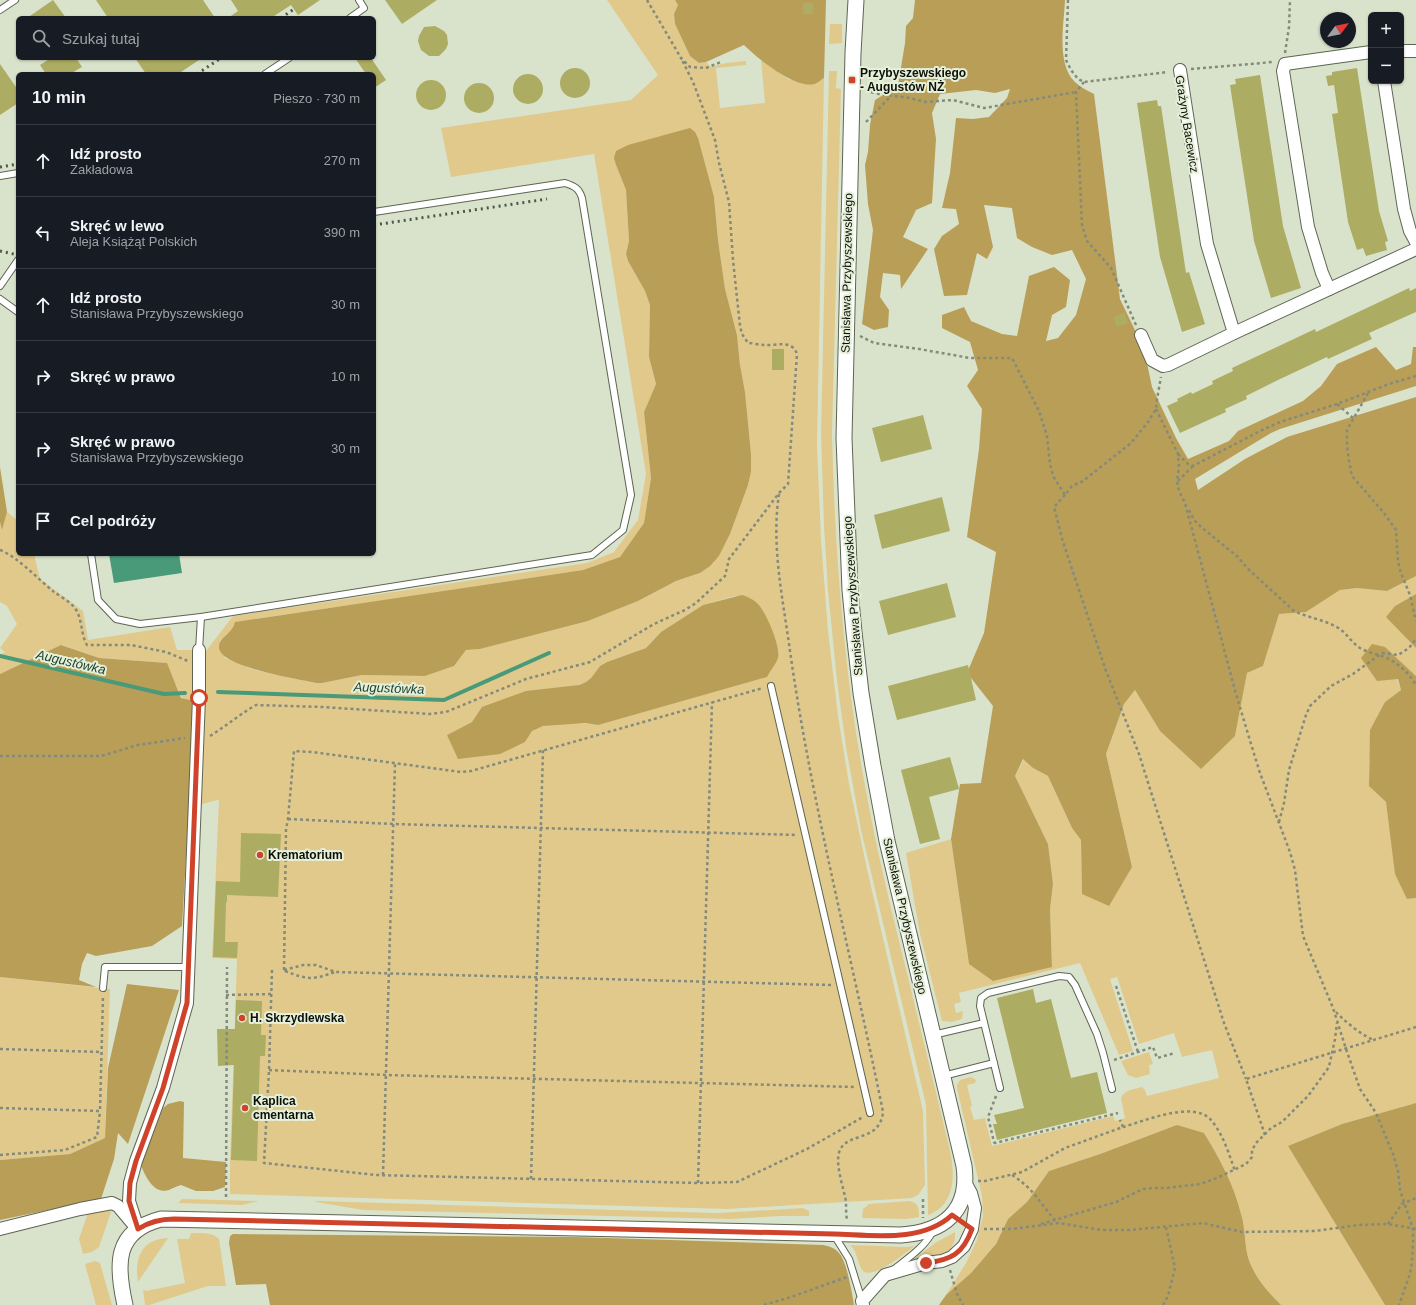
<!DOCTYPE html>
<html lang="pl">
<meta charset="utf-8">
<style>
:root{--surface:#171b24;--page:#20242c;--text:#f1f3f6;--muted:#9ea1a6;--line:#363941}
body{margin:0;font-family:Arial,sans-serif;background:var(--page);color:var(--text)}
.controls{position:absolute;right:12px;top:12px;display:grid;overflow:hidden;border-radius:6px;box-shadow:0 1px 3px #0004}
.controls button{width:36px;height:36px;display:grid;place-items:center;padding:0;border:0;border-bottom:1px solid var(--line);background:var(--surface);color:var(--text);font:20px sans-serif}
.compass{position:absolute;left:1320px;top:12px;width:36px;height:36px;border-radius:50%;background:var(--surface);box-shadow:0 1px 3px #0004;rotate:58deg}
.stop{position:absolute;width:12px;height:12px;margin:-9px;border:3px solid #ce4329;border-radius:50%;background:#fff}
.stop.end{background:#ce4329;border-color:#fff;box-shadow:0 1px 4px #0008}
.list{margin:0;padding:0;list-style:none}
h2{display:flex;justify-content:space-between;align-items:center;height:52px;margin:0;padding:0 16px;font-size:17px}
h2 small{font-size:13px;font-weight:400;color:var(--muted)}
.list li{display:grid;grid-template-columns:26px 1fr auto;gap:12px;align-items:center;box-sizing:border-box;height:72px;padding:0 16px;border-top:1px solid var(--line)}
.list b{display:block;font-size:15px;white-space:nowrap}
.list p{margin:0;font-size:13px;white-space:nowrap;color:var(--muted)}
.list em{font-size:13px;font-style:normal;color:var(--muted)}
.icon{flex:none;width:22px;height:22px;fill:none;stroke:currentColor;stroke-width:2;stroke-linecap:round;stroke-linejoin:round}
.map{position:relative;flex:none;width:1416px;height:1305px;overflow:hidden}
.search{position:absolute;background:var(--surface);box-shadow:0 1px 3px #0004;left:16px;top:16px;width:360px;height:44px;display:flex;align-items:center;gap:10px;box-sizing:border-box;padding:0 14px;border-radius:6px;color:var(--muted);font-size:15px}
.panel{position:absolute;background:var(--surface);box-shadow:0 1px 3px #0004;left:16px;top:72px;width:360px;height:484px;border-radius:6px}
.map>svg:first-child{display:block}
</style>
<div class="map">
<svg width="1416" height="1305" viewBox="0 0 1416 1305">
<rect width="100%" height="100%" fill="#d9e3cc"/>
<g fill="#e1c98c" fill-rule="evenodd">
<path d="M607,0h68l3,5 -4,9 1,10 15,32 9,7 7,-1 5,5 15,-4 20,-2v4l-30,3 4,40 45,-5 -4,-43 27,19 28,5 8,-6 -7,367 4,95 7,91 10,85 11,68 18,85 56,242 2,74 -7,10 -6,3 -185,11 -497,-15v-30l7,-205 -25,-1 7,-158 -6,1 -14,4 7,-154 27,-35 354,-53 27,-11 24,-32 8,-46 -52,-320 -143,23 -10,-49 190,-28 27,-25zM616,165l98,32 4,43 7,49 12,46 3,30 5,27 6,62v18l-3,13 -18,49 -11,22 -9,9 -10,8 -24,8 -38,20 -50,20 -108,28 -14,1 -12,16 -29,10 -63,-1 -40,8h-6l-65,-14 -26,-11 -5,-18 11,-9 5,-9 347,-52 37,-13 24,-34 7,-45 -7,-66 12,-28 -7,-27 1,-52 -5,-14 -17,-30 -2,-7 3,-13 -3,-51zM735,596l24,9 7,12 10,26 -178,82c-15,-3 -53,-4 -66,6 -3,3 -5,7 -7,11l-78,-7 25,-13 114,-40 5,-4 9,-12 7,-4 39,-14 15,-16 42,-27z"/>
<path d="M830,24h12v19l-13,1z"/>
<path d="M829,71h8l-1,17 5,1 -9,346c3,120 12,239 34,356 11,61 26,122 41,182 14,59 29,118 43,178 5,23 6,54 -22,64l-2,-110 -65,-275 -15,-83 -9,-66 -9,-90 -4,-65 -3,-93z"/>
<path d="M7,512l11,9v33h16l6,25 43,32 5,29 82,-13 7,23h16l2,51 -13,-3 -16,-35 -67,-5 -37,-13 -62,29v-19l5,-3 -5,-4 17,-24 -10,-18 -7,-4v-80l2,7z"/>
<path d="M1416,576v18l-21,12 -8,11 29,31v28l-31,-29 16,43 -16,12 -16,59v24l17,17 3,23 18,74 9,-1v205l-74,21 -54,22 97,159h-104c-13,-13 -24,-25 -31,-42 -6,-14 -4,-34 -9,-49 -7,-29 -21,-55 -37,-81l-101,20 -54,18 -22,31 -19,17 -12,25 -25,29 -25,22 20,-32 11,-23 6,-24 -1,-20 -25,-108v-3l3,-5 11,-3 5,3 -1,3 -8,2 5,21 -2,1 4,13 11,-2 7,28 121,-30 2,5 10,-3 -4,-20c3,-8 13,-9 21,-11l3,3 2,6 72,-18 -7,-28 -30,7 -8,-24 -35,11 -22,-67 -7,2 23,72 -14,4 -39,-92 -121,30 2,9 -7,2 2,9 7,-2 -1,8 -10,3 -10,-1 -22,-87 -14,-81 45,-14 18,125 83,3 -2,-58 3,-25 -5,-40 -33,-68 9,-17 9,9 15,8 24,52 9,12 1,54 50,-27 -26,-113 18,-50 11,-14 25,41 64,15 11,-10 12,-63 16,-7 16,-52 27,-2 34,-22 17,-2 30,3z"/>
<path d="M0,977l110,12 -5,149 -35,16 -70,6z"/>
<path d="M1149,1052l4,12 -4,1 1,9 -14,4 -8,-3 -7,-14z"/>
<path d="M182,1199l77,2 -17,4 -64,-2z"/>
<path d="M316,1201l401,12 86,-5 6,3v5h-29l-49,3 -368,-9 -47,-8z"/>
<path d="M910,1201c9,2 9,8 9,16l-13,2 -44,-1 1,-9 6,-5z"/>
<path d="M111,1206l1,3 -13,38 -7,5 -9,2 -4,-15 10,-29 -89,25v-4c37,-9 73,-19 111,-25z"/>
<path d="M955,1232v8l-5,10 -14,6 -23,4 22,-17z"/>
<path d="M191,1233c10,0 21,-1 28,6l7,47h-18l-59,19h-4l-2,-16 3,2 39,-8 -8,-44h12z"/>
<path d="M168,1238l-30,44c-4,-23 3,-43 30,-44z"/>
<path d="M850,1245l56,2 9,-1c-9,6 -44,36 -53,24 -5,-8 -4,-18 -12,-25z"/>
<path d="M95,1261l5,2 12,42h-16l-11,-41z"/>
</g>
<g fill="#b99e57">
<path d="M675,0h151l-2,78c-2,1 -5,4 -7,5 -19,9 -60,-25 -73,-38l-38,17 -7,1 -9,-7 -15,-32 -1,-10 4,-9z"/>
<path d="M915,0h150c-1,25 -9,63 10,82 5,5 13,9 19,12l26,205 24,50 8,38 24,51 12,21 41,-18 9,-10 65,-30 18,-15 16,-22 39,-17 20,23 15,-6 2,-17h3v39l-136,43 -9,4 -76,46 3,11 47,-31 42,-22 129,-40v179l-29,15 -30,-3 -17,2 -34,22 -27,2 -16,52 -16,7 -12,63 -34,33 -41,-38 -25,-41 -11,14 -18,50 26,113 -23,39 -27,-12 -1,-54 -9,-12 -24,-52 -15,-8 -10,-9 -8,17 33,68 5,40 -3,25 2,58 -59,14 -24,-17 -18,-125 9,-55 21,-1 12,-77 -26,-33 17,-40 12,-81 -29,-15 12,-88 3,-40 -15,-23 11,-16 -8,-28 -28,-14v-13l22,-8 7,14 31,13 15,2 12,-60 25,-9 16,13 -4,27 -14,8 -6,26 12,-3 18,-23 10,-36 -14,-29 -20,5 -20,-8 -15,-9 -5,-30 -28,-3 9,42 -6,12 -10,-6 -10,42 -23,1 -10,-47 8,-13 17,-12 -3,-15 -14,-1 8,-35 6,-55 17,1 16,-2 18,-19 3,-9 -15,4 -19,-3 -36,4 -8,19 4,26 -4,64 -16,7 -13,27 25,12 -27,40 -1,-14 -17,-2 -3,24 9,13 -1,17 -14,3 -12,-6 11,-94 -5,-26 -3,-39 3,-13 2,-27 5,-25 23,-14 7,-43 1,-17 7,-8z"/>
<path d="M690,128l5,4 3,6 16,59 4,43 7,49 12,46 3,30 5,27 6,62v18l-3,13 -18,49 -11,22 -9,10 -10,7 -24,8 -38,20 -50,20 -108,28 -14,1 -12,16 -29,10 -63,-1 -40,8h-6c-17,-4 -98,-16 -97,-36 0,-9 8,-11 12,-17 2,-2 3,-5 4,-8l348,-52 37,-13 24,-34 7,-45 -7,-66 12,-28 -7,-27 1,-52 -5,-14 -17,-30 -2,-7 3,-13 -3,-51 -10,-25 -2,-7 2,-7 12,-6z"/>
<path d="M0,467l7,45 -5,18 -2,-8z"/>
<path d="M1416,594v54l-30,-31 9,-11z"/>
<path d="M742,595c6,2 11,4 16,9 8,8 23,43 20,54 -2,6 -8,13 -11,19l-169,48 -13,-2 -42,3 -11,5 -7,11 -25,12 -42,5 -11,-24 25,-13 10,-15 44,-16 53,-6 7,-3 5,-4 9,-12 7,-4 39,-14 15,-16 42,-27z"/>
<path d="M1372,644l13,3 31,29v222l-9,1 -12,-25 -9,-72 -17,-16 1,-56 15,-28 16,-12 -3,-11 -21,2 -16,-23z"/>
<path d="M61,645l38,13 68,5 14,35 14,3 -13,225 -30,20 -56,10 -9,-3 -5,11 -3,16 17,7 -96,-10v-303z"/>
<path d="M127,984l52,6 -51,154 -10,-11 -4,26 -13,40 -101,21v-60l70,-6 35,-16 3,-70z"/>
<path d="M180,1101l4,1 -1,56 43,4 -1,25 -12,4h-17l-15,-6c-4,1 -8,3 -12,5 -15,5 -24,-14 -28,-25l22,-57 5,-4z"/>
<path d="M1416,1103v202h-31l-97,-159 54,-22z"/>
<path d="M1177,1125l27,8c16,26 30,52 37,81 5,15 3,35 9,49 7,17 18,29 31,42h-342l7,-10 25,-22 25,-29 12,-25 19,-17 22,-31 54,-18z"/>
<path d="M233,1234l343,3 247,8c6,1 12,3 16,8 8,9 13,40 15,52h-584l-4,-21 -30,1 -7,-42 1,-7z"/>
</g>
<path fill="#489a79" d="M109,554h70l3,19 -68,10z"/>
<g fill="none" stroke-linecap="round" stroke-linejoin="round">
<g stroke="#489a79" stroke-width="4">
<path d="M0,656l164,38 21,-1"/>
<path d="M218,692l226,8 105,-47"/>
</g>
</g>
<g fill="#adac63">
<path d="M53,0l13,18h-39z"/>
<path d="M96,0h107l12,18h-107z"/>
<path d="M231,0h89l-22,15 -7,-10 -20,13h-43l10,-7z"/>
<path d="M385,0h52l-35,24z"/>
<rect x="803" y="3" width="10" height="11"/>
<path d="M435,26l9,5 3,4 1,9 -2,5 -7,7h-10l-8,-6 -3,-9 1,-5 5,-9z"/>
<path d="M51,58h25l6,9 -12,7h-24l-6,-9z"/>
<path d="M135,58h67l-24,16h-32z"/>
<path d="M355,58h16l15,22 -12,8v-14h-8z"/>
<path d="M0,64l18,26v13l-18,12z"/>
<circle cx="575" cy="83" r="15"/>
<path d="M1357,68l22,143 9,30 -3,1 2,8 -21,6 -3,-8 -6,2 -9,-28 -16,-108 6,-1 -4,-28 -6,1 -2,-10 6,-1v-3z"/>
<circle cx="528" cy="89" r="15"/>
<path d="M1260,75l23,151 18,62 -30,10 -17,-57 -24,-156 6,-1 -1,-5z"/>
<circle cx="431" cy="95" r="15"/>
<circle cx="479" cy="98" r="15"/>
<path d="M1157,100l1,6h3l25,167 3,-1 16,52 -23,8 -22,-75 -23,-154z"/>
<path d="M1409,288l1,3 6,-3v24l-47,21 3,6 -44,20 -1,-2 -49,23 -32,16 1,3 -22,10 1,3 -46,21 -13,-27 11,-5 -1,-2 14,-7 1,2 21,-10 -1,-3 21,-10 -1,-3 83,-39 1,3z"/>
<path d="M1124,313l4,10 -11,4 -4,-10z"/>
<rect x="772" y="349" width="12" height="21"/>
<path d="M923,415l9,34 -51,13 -9,-34z"/>
<path d="M942,497l8,34 -68,18 -8,-34z"/>
<path d="M947,583l9,34 -68,18 -9,-34z"/>
<path d="M968,665l8,35 -79,20 -9,-34z"/>
<path d="M950,757l9,32 -30,8 11,42 -20,5 -19,-74z"/>
<path d="M241,833l40,1 -3,63 -51,-2v7h-1l-1,40h13l-1,16 -24,-1 3,-76 24,1z"/>
<path d="M1033,989l3,14 15,-4 20,79 26,-6 10,41 -110,27 -4,-16h4l-3,-9 30,-7 -27,-110z"/>
<path d="M236,1000l26,1 -1,34h5l-1,21h-5l-3,105 -26,-1 3,-95 -16,1 -1,-37h18z"/>
</g>
<g fill="none" stroke-linecap="round" stroke-linejoin="round">
<defs>
<g id="service">
<path d="M0,10l15,-10"/>
<path d="M350,18l14,-10 -5,-8"/>
<path d="M265,74l24,-16"/>
<path d="M0,176l18,-3"/>
<path d="M0,286l18,-26"/>
<path d="M0,299l18,13"/>
<path d="M91,554l7,46 18,19 24,5 61,-7 391,-62 31,-25 8,-35 -49,-297c-3,-10 -8,-12 -17,-15l-191,29"/>
<path d="M199,650l2,-33"/>
<path d="M771,686l99,427"/>
<path d="M103,988l2,-21h84"/>
<path d="M933,1035l51,-12"/>
<path d="M943,1076l51,-13"/>
<path d="M1000,1088l-20,-82 1,-8 7,-5 71,-17 10,1 6,8 22,49 6,19 9,36"/>
<path d="M834,1235l15,24 13,42"/>
<path d="M893,1270c15,-12 31,-22 40,-39"/>
</g>
<g id="minor">
<path d="M1401,51h15"/>
<path d="M1180,70l27,174 27,89"/>
<path d="M1384,81l20,128 6,22 6,11"/>
<path d="M1329,289l-7,-16 -14,-46 -25,-156 2,-7 86,-12"/>
<path d="M1141,335l11,25 11,6 5,-1 66,-32 182,-84"/>
<path d="M0,1229l80,-20 32,-6 6,3 16,19"/>
<path d="M138,1229l-9,-28 1,-18 6,-22 27,-73 24,-85 12,-305v-48"/>
<path d="M863,1305l-1,-4 23,-26 41,-12 16,-2 10,-4 12,-11 8,-17 3,-21 -4,-15 -6,-11"/>
</g>
<path id="tertiary" d="M125,1305c-9,-40 -11,-74 36,-86l740,16c43,-3 69,-24 63,-69l-77,-325 -14,-75 -12,-73 -7,-61 -4,-42 -6,-152 9,-385 3,-53"/>
</defs>
<use href="#service" stroke="#5d6552" stroke-width="8"/>
<use href="#minor" stroke="#5d6552" stroke-width="14"/>
<use href="#tertiary" stroke="#5d6552" stroke-width="17"/>
<g stroke="#848b7a" stroke-width="2.5" stroke-dasharray="3 3" stroke-linecap="butt">
<path d="M647,0l34,58 9,9 16,1 15,-6"/>
<path d="M1068,0l-2,60 5,10 7,9 6,3 84,-10"/>
<path d="M1285,53l4,-26 1,-27"/>
<path d="M1191,69l82,-7"/>
<path d="M1084,82l-8,10 6,133 5,16 24,27 25,57"/>
<path d="M866,89l4,3 9,2 31,4 15,4 28,-2 31,8 92,-16"/>
<path d="M866,122l25,-26"/>
<path d="M860,336l14,7 45,6 51,9h42l27,53 8,25 3,28 3,12 12,19 7,-9 11,-5 48,-38 17,-21 8,-13 1,-10 4,-22"/>
<path d="M1368,393l-21,37v16l2,15 3,15 32,37 12,17 2,31 3,12 9,22 6,26"/>
<path d="M1156,409l22,45 1,13 -2,14 2,10 6,12 51,191 15,50 9,29 30,79 5,18 8,66 30,72 13,41 14,40 16,24 17,41 5,17 2,19 13,39v13l-1,19 -2,13 -11,31"/>
<path d="M1353,418l-16,-14 52,-20 27,-8"/>
<path d="M1178,454l10,10 5,2 69,-36 18,-8 57,-18"/>
<path d="M1178,481l15,-15"/>
<path d="M779,494c-8,52 4,105 11,157 22,155 62,307 93,461 -3,30 -35,20 -43,38 -6,13 4,38 6,52 0,6 0,12 1,18"/>
<path d="M1065,495l-11,12 9,35 43,129 33,83 85,269 22,56"/>
<path d="M1189,510l5,10 7,7 37,30 9,11 47,43c15,7 32,9 46,18 8,6 12,14 20,19 8,5 18,6 27,10 12,6 22,15 29,27"/>
<path d="M0,550c18,7 38,29 54,42 6,4 15,9 20,15 9,11 6,26 13,38h44l35,7 22,9"/>
<path d="M210,736c16,-10 30,-22 46,-31l66,2 108,7 16,-2 80,-33 64,-17 64,-38 31,-14 11,-7 29,-27 4,-17 50,-66 9,-9 9,-130c-5,-15 -21,-8 -33,-9 -5,0 -11,-2 -16,-2l-6,-9 -2,-8 -7,-66 -4,-58 -10,-39 -4,-23 -22,-58 -12,-24"/>
<path d="M0,756h101l37,-11 47,-7"/>
<path d="M288,819l105,5 404,11"/>
<path d="M1279,822l5,-19 5,-33 17,-55 4,-9 21,-20 22,-12 25,-18 5,-3 15,2 11,-7 7,-9"/>
<path d="M272,970l-3,100 -5,93 112,12 322,8 39,-1 70,-33 56,-32"/>
<path d="M284,970l2,-141 2,-10 6,-68 18,1 149,20 10,-1 292,-83"/>
<path d="M284,970l19,-5h13l20,7 496,13"/>
<path d="M285,971c23,9 27,9 50,1"/>
<path d="M1116,986l22,66"/>
<path d="M226,995l45,-1"/>
<path d="M1336,1012c6,7 30,27 39,28"/>
<path d="M0,1049l101,3"/>
<path d="M1114,1060l39,-13 4,11 18,-5"/>
<path d="M269,1070l117,5 470,12"/>
<path d="M996,1096l-8,21 6,25 1,1 123,-30"/>
<path d="M0,1108l100,3 3,-115"/>
<path d="M1123,1127c21,-6 71,-27 88,-7 12,14 18,34 24,51"/>
<path d="M1265,1135l-19,-56 170,-52"/>
<path d="M0,1155l65,-5 32,-13 3,-26"/>
<path d="M383,1175l12,-412"/>
<path d="M1012,1175c22,14 27,27 43,45"/>
<path d="M531,1179l12,-429"/>
<path d="M978,1181h7l37,-9 43,-24 58,-21 -3,-7"/>
<path d="M698,1183l14,-481"/>
<path d="M226,1197l1,-230"/>
<path d="M923,1199v19"/>
<path d="M1041,1224l75,-22 27,-13 10,-1h13l34,-4 17,-6 29,-14 6,-7v-7l5,-8 14,-14 11,-6 26,-26 21,-29 6,-28 2,-16"/>
<path d="M1388,1224l14,-20 14,-6"/>
<path d="M984,1229h28l47,-6 42,7h29l73,-7 39,9 73,-1 43,-6 30,-1 28,5"/>
<path d="M950,1270l7,24 6,11"/>
<path d="M764,1305l27,-8 56,-20"/>
<path d="M1163,1305l5,-9 7,-28 -9,-41"/>
</g>
<use href="#service" stroke="#fff" stroke-width="6"/>
<use href="#minor" stroke="#fff" stroke-width="12"/>
<use href="#tertiary" stroke="#fff" stroke-width="15"/>
<g stroke="#4f5548" stroke-width="3" stroke-dasharray="2 4" stroke-linecap="butt">
<path d="M281,18l13,-9"/>
<path d="M197,74l24,-16"/>
<path d="M0,167l18,-3"/>
<path d="M374,225l173,-26"/>
<path d="M0,251l18,4"/>
</g>
</g>
<g fill="none" stroke-linecap="round" stroke-linejoin="round">
<path stroke="#ce4329" stroke-width="5" d="M199,698l-12,305 -24,85 -27,73 -6,22 -1,18 9,28c11,-7 22,-10 36,-10l660,15c38,1 88,9 118,-19l20,14c-9,25 -21,31 -46,34"/>
</g>
<g fill="#ce4329" stroke="#e6f0d9" stroke-width="1.5">
<rect x="848" y="76" width="8" height="8" rx="2"/>
<circle cx="260" cy="855" r="4"/>
<circle cx="242" cy="1018" r="4"/>
<circle cx="245" cy="1108" r="4"/>
</g>
<g text-anchor="middle" dominant-baseline="central" stroke-width="4" stroke-linejoin="round" paint-order="stroke">
<g font-size="12" font-weight="bold" fill="#0d1009" stroke="#e6f0d9" text-anchor="start">
<text x="860" y="73">Przybyszewskiego<tspan x="860" dy="14">- Augustów NŻ</tspan></text>
<text x="268" y="855">Krematorium</text>
<text x="250" y="1018">H. Skrzydlewska</text>
<text x="253" y="1101">Kaplica<tspan x="253" dy="14">cmentarna</tspan></text>
</g>
<g font-size="12" fill="#0d1009" stroke="#e6f0d9">
<text transform="translate(1187 124) rotate(81)">Grażyny Bacewicz</text>
<text transform="translate(847 273) rotate(-89)">Stanisława Przybyszewskiego</text>
<text transform="translate(853 596) rotate(-94)">Stanisława Przybyszewskiego</text>
<text transform="translate(905 916) rotate(77)">Stanisława Przybyszewskiego</text>
</g>
<g font-size="13" font-style="italic" fill="#1a3f30" stroke="#e6f0d9">
<text transform="translate(71 662) rotate(13)">Augustówka</text>
<text transform="translate(389 688) rotate(2)">Augustówka</text>
</g>
</g>
</svg>
<div class="controls">
<button>+</button>
<button>−</button>
</div>
<svg class="compass" viewBox="-18 -18 36 36"><path d="M0-13l5 13h-10z" fill="#e53935"/><path d="M0 13l5-13h-10z" fill="#9ea1a6"/></svg>
<div class="stop" style="left:199px;top:698px"></div>
<div class="stop end" style="left:926px;top:1263px"></div>
<div class="search"><svg class="icon" aria-label="search" viewBox="0 0 24 24"><circle cx="10" cy="10" r="6"/><path d="M15 15l6 6"/></svg>Szukaj tutaj</div>
<section class="panel">
<h2>10 min<small>Pieszo · 730 m</small></h2>
<ul class="list">
<li><svg class="icon" aria-label="ahead" viewBox="0 0 24 24"><path d="M12 20V5M6 11l6-6 6 6"/></svg><div><b>Idź prosto</b><p>Zakładowa</p></div><em>270 m</em></li>
<li><svg class="icon" aria-label="left" viewBox="0 0 24 24"><path d="M17 20v-9H6M10 6l-5 5 5 5"/></svg><div><b>Skręć w lewo</b><p>Aleja Książąt Polskich</p></div><em>390 m</em></li>
<li><svg class="icon" aria-label="ahead" viewBox="0 0 24 24"><path d="M12 20V5M6 11l6-6 6 6"/></svg><div><b>Idź prosto</b><p>Stanisława Przybyszewskiego</p></div><em>30 m</em></li>
<li><svg class="icon" aria-label="right" viewBox="0 0 24 24"><path d="M7 20v-9h11M14 6l5 5-5 5"/></svg><div><b>Skręć w prawo</b></div><em>10 m</em></li>
<li><svg class="icon" aria-label="right" viewBox="0 0 24 24"><path d="M7 20v-9h11M14 6l5 5-5 5"/></svg><div><b>Skręć w prawo</b><p>Stanisława Przybyszewskiego</p></div><em>30 m</em></li>
<li><svg class="icon" aria-label="arrive" viewBox="0 0 24 24"><path d="M6 21V4h12l-3 4 3 4H6"/></svg><div><b>Cel podróży</b></div></li>
</ul>
</section>
</div>
